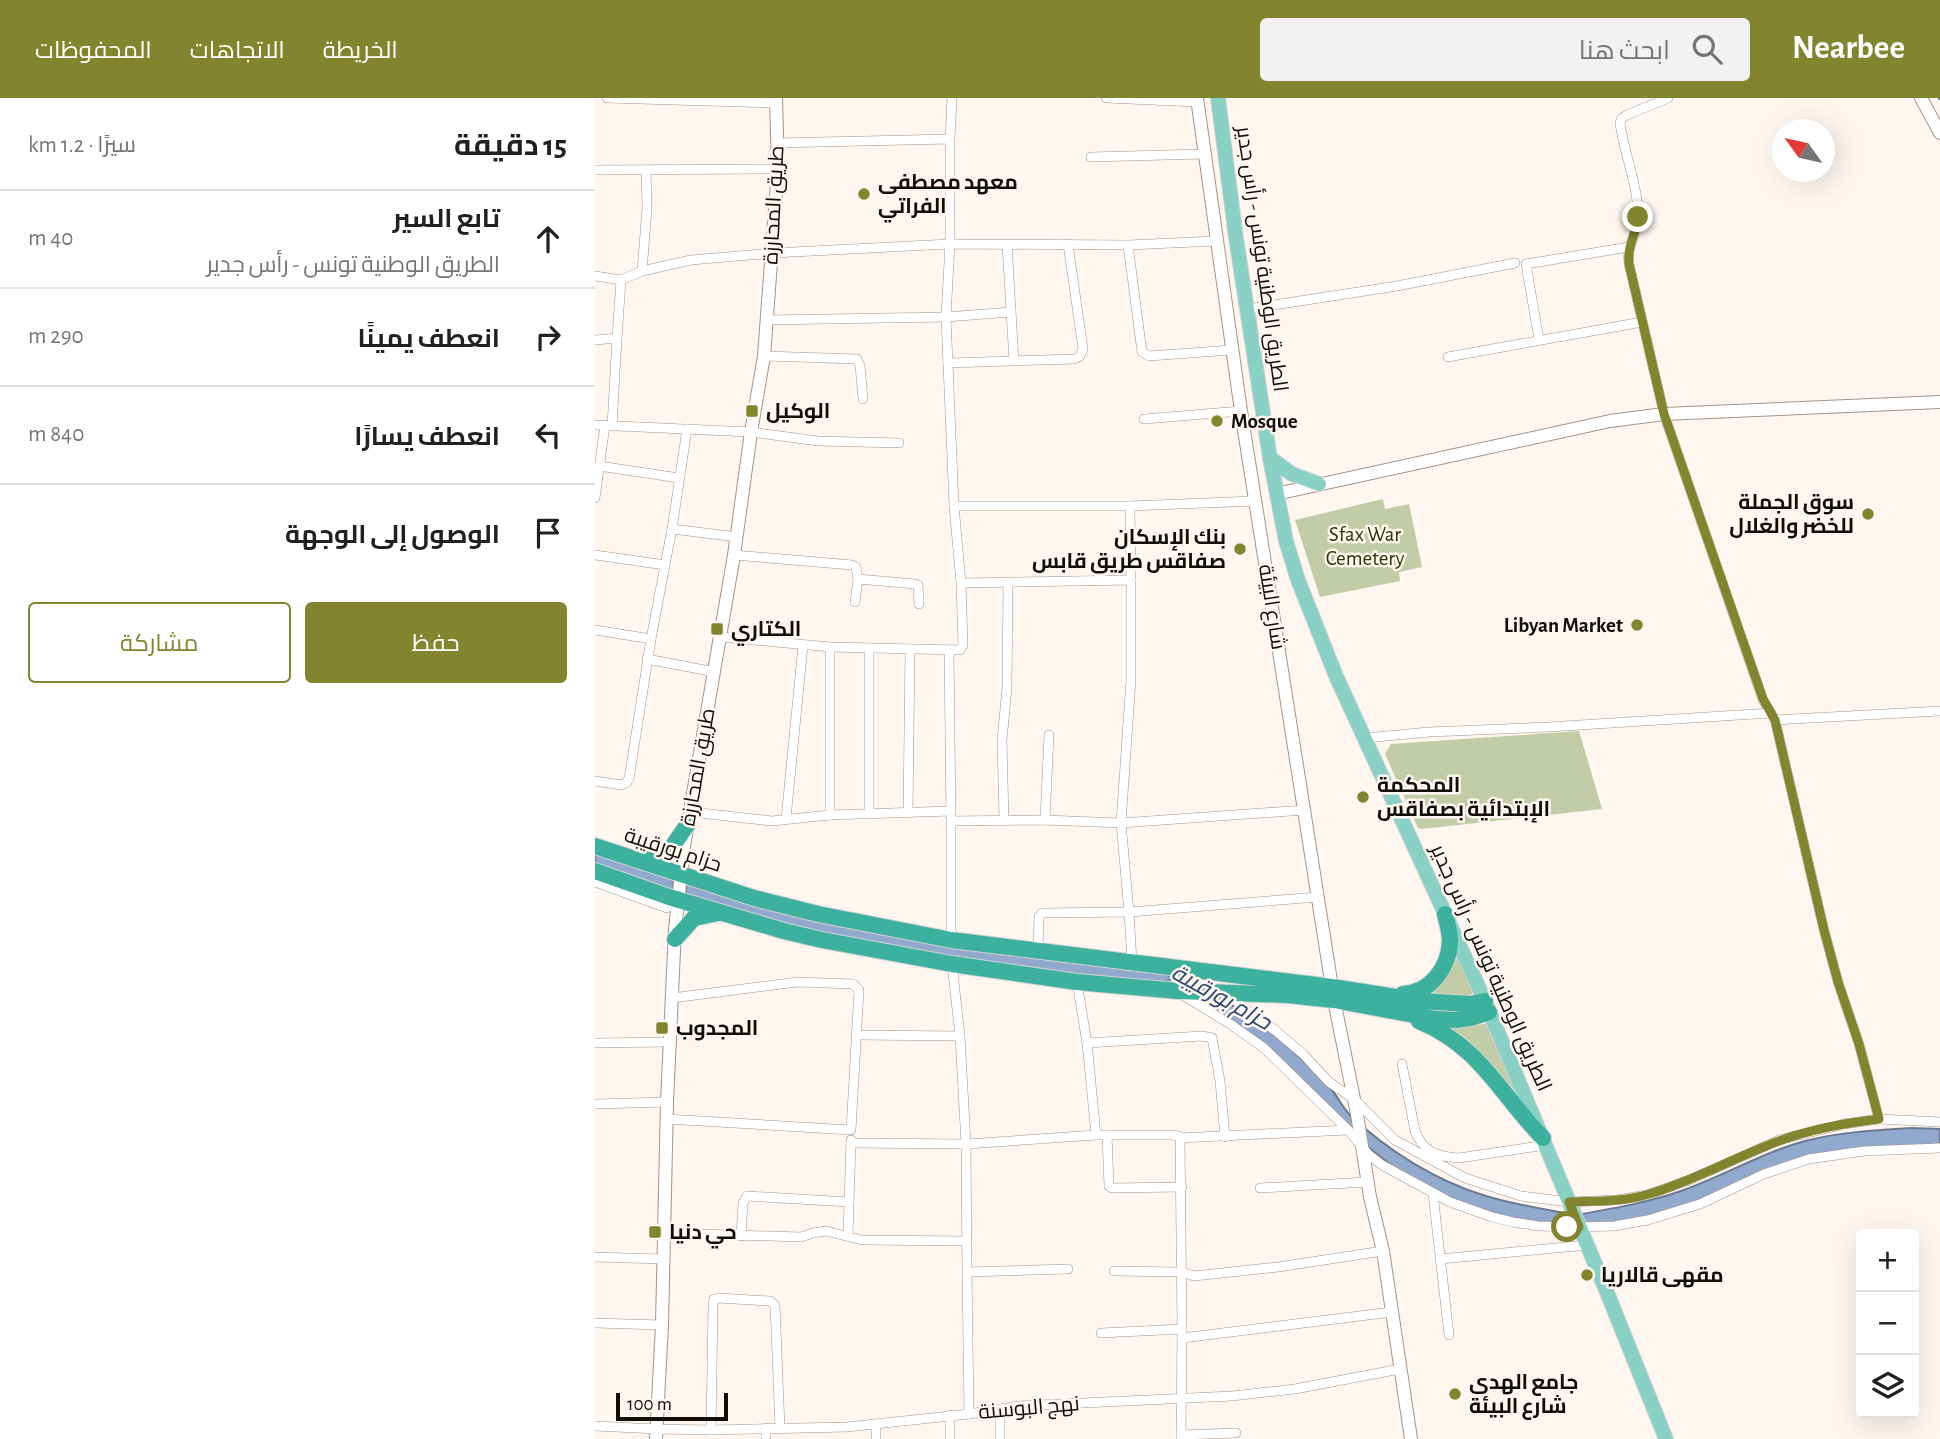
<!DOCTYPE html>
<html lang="ar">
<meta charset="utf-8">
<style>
:root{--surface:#fff;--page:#f2f2f2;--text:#202124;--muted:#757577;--line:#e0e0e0;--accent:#83842e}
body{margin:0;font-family:"Alegreya Sans",Cairo,sans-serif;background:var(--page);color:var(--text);direction:rtl}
.controls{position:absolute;right:21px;bottom:21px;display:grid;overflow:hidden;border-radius:7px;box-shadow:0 7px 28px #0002}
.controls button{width:63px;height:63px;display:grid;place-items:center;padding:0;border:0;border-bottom:2px solid var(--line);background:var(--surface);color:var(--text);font:35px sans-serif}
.compass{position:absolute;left:1177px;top:21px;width:63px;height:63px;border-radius:50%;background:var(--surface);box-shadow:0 7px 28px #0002;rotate:303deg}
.scale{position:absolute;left:21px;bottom:18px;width:112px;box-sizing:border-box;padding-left:7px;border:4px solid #130d07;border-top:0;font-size:19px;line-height:24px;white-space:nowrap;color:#130d07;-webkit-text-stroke:5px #fef6ef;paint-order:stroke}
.stop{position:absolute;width:21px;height:21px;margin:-16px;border:5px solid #83842e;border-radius:50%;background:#fff}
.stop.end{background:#83842e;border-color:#fff;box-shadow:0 2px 7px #0008}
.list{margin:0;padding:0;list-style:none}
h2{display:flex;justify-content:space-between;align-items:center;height:91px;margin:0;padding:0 28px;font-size:30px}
h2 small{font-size:23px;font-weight:400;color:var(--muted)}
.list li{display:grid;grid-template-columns:46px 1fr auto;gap:21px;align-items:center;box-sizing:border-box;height:98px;padding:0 28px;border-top:2px solid var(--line)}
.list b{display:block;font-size:26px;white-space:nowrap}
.list p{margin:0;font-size:23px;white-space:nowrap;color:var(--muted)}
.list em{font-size:23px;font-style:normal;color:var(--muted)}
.actions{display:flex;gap:14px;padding:21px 28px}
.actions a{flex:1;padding:16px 0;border:2px solid var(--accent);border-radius:7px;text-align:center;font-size:24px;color:var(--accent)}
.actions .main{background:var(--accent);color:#fff}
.icon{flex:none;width:38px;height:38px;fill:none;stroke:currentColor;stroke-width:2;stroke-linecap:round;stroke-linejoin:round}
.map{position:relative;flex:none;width:1345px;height:1341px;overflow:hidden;direction:ltr}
header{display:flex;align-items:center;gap:42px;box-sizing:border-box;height:98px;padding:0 35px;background:var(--accent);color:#fff}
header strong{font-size:33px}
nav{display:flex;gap:38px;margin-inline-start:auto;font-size:24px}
.search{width:490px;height:63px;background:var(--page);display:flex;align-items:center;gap:18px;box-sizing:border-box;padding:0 24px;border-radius:7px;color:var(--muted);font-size:26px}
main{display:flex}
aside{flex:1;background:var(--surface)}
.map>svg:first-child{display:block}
</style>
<header>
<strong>Nearbee</strong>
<div class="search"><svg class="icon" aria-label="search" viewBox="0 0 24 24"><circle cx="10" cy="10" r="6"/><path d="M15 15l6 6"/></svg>ابحث هنا</div>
<nav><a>الخريطة</a><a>الاتجاهات</a><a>المحفوظات</a></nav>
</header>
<main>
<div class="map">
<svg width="1345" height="1341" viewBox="0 0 1345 1341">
<rect width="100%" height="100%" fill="#fef6ef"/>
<g fill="#c2cda7">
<path d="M788,401l2,10 24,-5 13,63 -23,5 1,9 -80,16 -25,-77z"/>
<path d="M984,633l23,78 -180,20 -4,-1 -16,-36 1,-4 -7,-9 -11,-25 6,-10z"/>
<path d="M861,856l19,38 -8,5 -38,-5 18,-16z"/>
<path d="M893,925l30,72 -39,-44 -29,-23 8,1z"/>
</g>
<g fill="#90a9cd" stroke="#6a7a92" stroke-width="2">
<path d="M0,752l79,27 -1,15 -78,-25z"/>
<path d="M91,785l478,91 10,4 -14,7 -102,-10 -196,-30 -177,-48z"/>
<path d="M629,903c42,21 75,54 107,88 7,8 11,18 19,26 38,36 86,66 136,81 26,8 52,12 78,17l5,14 -28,-2 -83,-21 -61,-34 -29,-23 -104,-101 -57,-38z"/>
<path d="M1317,1030l28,1v18l-110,6 -125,47 -49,16 -70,10 -4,-12c34,-6 67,-12 99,-23 43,-15 80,-38 124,-50 35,-9 71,-11 107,-13z"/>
</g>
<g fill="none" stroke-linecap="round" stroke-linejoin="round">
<g stroke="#6a7a92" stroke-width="2.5">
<path d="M1344,0l1,1"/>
<path d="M610,901l13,7"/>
</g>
<defs>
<g id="street">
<path d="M12,0l169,5"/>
<path d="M511,0l91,4"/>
<path d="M355,41l2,-41"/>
<path d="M182,45l173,-4v105l-4,73 8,189"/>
<path d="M496,59l113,-3"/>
<path d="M0,72l183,-1"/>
<path d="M412,146l7,117"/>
<path d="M533,147l14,107 7,4 83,-6"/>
<path d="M47,173l5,-63 -1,-38"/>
<path d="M0,178l26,4 -4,58 -22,2"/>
<path d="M26,182l21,-9 49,-11 82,-7 177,-9 178,1 88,-4"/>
<path d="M653,211l149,-23 118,-23"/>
<path d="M172,222l179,-3 65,-5"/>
<path d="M944,242l-13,-76 103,-17"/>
<path d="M169,258l93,3 3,7 3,33"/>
<path d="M853,259l194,-35"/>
<path d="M353,265l127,-4 5,-3 3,-7 -15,-105"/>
<path d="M549,321l97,-8"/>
<path d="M0,327l156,7 67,9 81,2"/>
<path d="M17,328l5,-88"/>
<path d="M4,368l80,12"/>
<path d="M0,400l10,-73"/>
<path d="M535,408l1,74"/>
<path d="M77,431l65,8"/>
<path d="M0,457l70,10 -14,74"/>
<path d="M139,457l118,10 4,2 2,12 57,5 3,1 1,19"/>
<path d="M70,467l7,-36 15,-100"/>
<path d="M366,485l-7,-77h176l125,-5"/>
<path d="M260,504l3,-23"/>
<path d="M0,532l56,9 -22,140 -3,4 -5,2 -26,-4"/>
<path d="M126,539l109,10 130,3 3,-5 -2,-62 170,-3v100l-10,143 8,89 189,-15"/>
<path d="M235,549v168"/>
<path d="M354,552l2,171 94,-1 76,3 184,-13"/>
<path d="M52,561l68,13"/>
<path d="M1180,622l165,-9"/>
<path d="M770,640l64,-6 119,-5 223,-14"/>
<path d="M96,714l81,9 58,-6 121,-4"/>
<path d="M313,715l2,-164"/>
<path d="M274,716v-166"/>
<path d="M191,721l17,-174"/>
<path d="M409,722l-2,-80 5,-52 1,-106"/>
<path d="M450,722l4,-85"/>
<path d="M356,723v119"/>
<path d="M0,784l72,26"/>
<path d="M443,853l1,-34 3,-4 87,-1 3,50"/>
<path d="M482,884l10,61 9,92"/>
<path d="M584,895l51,31 34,24 84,82 20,24 14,11 68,37 42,15 21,5 25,4 41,1 35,-1 34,-6 52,-16 64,-30 45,-15 55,-8 76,-3"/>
<path d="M635,895l10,12 36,26 27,23 26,28 25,17 41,41 70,38 56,18 48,6 48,-2 30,-5 42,-15 90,-40 65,-16 35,-5 -20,-75 -21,-62 -14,-52 -49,-210 -12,-20 -99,-286 -35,-150c-3,-21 10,-30 9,-48 0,-32 -14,-62 -18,-93l2,-5 5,-3 41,-17"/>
<path d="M263,937l102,1"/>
<path d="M0,945l74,-1"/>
<path d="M492,945l115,-7 10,2 8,43 5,56"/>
<path d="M807,966l13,67c8,21 23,26 44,27l87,-13"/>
<path d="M0,1006l72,-2"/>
<path d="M71,1021l185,11 8,-140 -6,-6 -56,-2 -125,16"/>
<path d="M1284,1021l61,3"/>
<path d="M512,1037l2,51 3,2 70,-1"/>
<path d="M585,1040l2,191 -1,110"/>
<path d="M256,1045l115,1 -6,-108 -8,-72"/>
<path d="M665,1090l107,-6"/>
<path d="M838,1096l16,141"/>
<path d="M69,1135l137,4 12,-4 13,-2 36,9 105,1"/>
<path d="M146,1138l2,-33 4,-7 102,6"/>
<path d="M253,1138l3,-96"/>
<path d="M0,1159l68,2"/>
<path d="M845,1161l147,-14"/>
<path d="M519,1173l68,1 12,4 84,-9 105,-16"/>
<path d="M372,1174l-1,-128 130,-9h76l7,1 1,2 168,-8"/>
<path d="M0,1225l67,2"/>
<path d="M506,1235l81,-4"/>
<path d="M587,1240l210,-26"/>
<path d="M405,1311v30"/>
<path d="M374,1316l-2,-142 101,-3"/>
<path d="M355,1317v24"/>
<path d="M281,1326v15"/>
<path d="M0,1328l62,3 54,1 136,-3 122,-13 50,-8 213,-10 63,-7 105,-20"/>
<path d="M116,1332l2,-126 1,-5 4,-1 52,3 5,4 5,123"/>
<path d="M586,1337l55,-2"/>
<path d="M171,1341v-11"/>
</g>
<g id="secondary">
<path d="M602,0l44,313 93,589 23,114 13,83 13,54 28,188"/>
<path d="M1326,0l19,35"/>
<path d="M681,396l334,-73 54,-7 276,-12"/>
<path d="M61,1341l6,-114 5,-223 8,-173 9,-83 50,-291 17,-123 13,-76 14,-187 -2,-71"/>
</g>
<g id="primary">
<path d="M623,0l18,140 34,220 16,83 12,39 38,96 149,325 121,289 60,149"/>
<path d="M675,360l22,16 27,10"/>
</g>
<g id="highway">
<path d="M0,748l159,52 64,16 133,26 381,47 89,14 50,3 14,-3"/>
<path d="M47,763l28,-11 18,-26"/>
<path d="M0,773l74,26 115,34 38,9 130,24 125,18 101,9 110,4 46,5 102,19 20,1 14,-2 19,-6"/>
<path d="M80,841l19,-21 24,-5"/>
<path d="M808,896c27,-1 46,-26 47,-53 0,-9 -3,-18 -5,-27"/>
<path d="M824,923c61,25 81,73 124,117"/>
</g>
</defs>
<use href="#street" stroke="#a79485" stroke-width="10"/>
<use href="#secondary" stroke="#a79485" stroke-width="14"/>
<use href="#primary" stroke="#d5d3d2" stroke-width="16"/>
<use href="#highway" stroke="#d5d3d2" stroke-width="18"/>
<use href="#street" stroke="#fff" stroke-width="9"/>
<use href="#secondary" stroke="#fff" stroke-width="12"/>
<use href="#primary" stroke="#89d0c5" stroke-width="14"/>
<use href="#highway" stroke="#3bb19e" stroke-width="16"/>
</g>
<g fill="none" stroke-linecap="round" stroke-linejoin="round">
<path stroke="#83842e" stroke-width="9" d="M972,1129h12l-10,-25c26,-1 54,0 80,-8 45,-13 86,-37 130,-53 32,-12 66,-18 100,-22l-20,-75 -21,-62 -14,-52 -49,-210 -12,-21 -99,-285 -35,-150c-2,-18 7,-30 9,-47"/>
</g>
<g fill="#83842e" stroke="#fef6ef" stroke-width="2.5">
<circle cx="269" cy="96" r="7"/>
<rect x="150" y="306" width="14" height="14" rx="3.5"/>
<circle cx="622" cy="323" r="7"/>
<circle cx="1273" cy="416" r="7"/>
<circle cx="645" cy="451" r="7"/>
<circle cx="1042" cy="527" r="7"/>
<rect x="115" y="524" width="14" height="14" rx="3.5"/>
<circle cx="768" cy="699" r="7"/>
<rect x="60" y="923" width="14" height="14" rx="3.5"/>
<rect x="53" y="1127" width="14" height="14" rx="3.5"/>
<circle cx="992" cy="1177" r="7"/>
<circle cx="860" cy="1296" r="7"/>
</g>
<g text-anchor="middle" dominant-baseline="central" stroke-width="5" stroke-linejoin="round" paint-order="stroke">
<g font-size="21" font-weight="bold" fill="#130d07" stroke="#fef6ef" text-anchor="start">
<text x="283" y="84">معهد مصطفى<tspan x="283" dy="24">الفراتي</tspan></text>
<text x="171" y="313">الوكيل</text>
<text x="636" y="323">Mosque</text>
<text x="1259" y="404" text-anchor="end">سوق الجملة<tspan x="1259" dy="24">للخضر والغلال</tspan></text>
<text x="631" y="439" text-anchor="end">بنك الإسكان<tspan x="631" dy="24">صفاقس طريق قابس</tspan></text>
<text x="1028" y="527" text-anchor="end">Libyan Market</text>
<text x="136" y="531">الكتاري</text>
<text x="782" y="687">المحكمة<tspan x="782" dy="24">الإبتدائية بصفاقس</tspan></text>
<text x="81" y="930">المجدوب</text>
<text x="74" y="1134">حي دنيا</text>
<text x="1006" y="1177">مقهى قالاريا</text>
<text x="874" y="1284">جامع الهدى<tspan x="874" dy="24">شارع البيئة</tspan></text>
</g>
<g font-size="21" fill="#130d07" stroke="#fef6ef">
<text transform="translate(179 107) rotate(-87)">طريق المحارزة</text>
<text transform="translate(667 161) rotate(82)">الطريق الوطنية تونس - رأس جدير</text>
<text transform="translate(677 509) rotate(81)">شارع البيئة</text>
<text transform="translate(103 669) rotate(-80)">طريق المحارزة</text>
<text transform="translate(78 752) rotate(18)">حزام بورقيبة</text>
<text transform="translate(896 870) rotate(66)">الطريق الوطنية تونس - رأس جدير</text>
<text transform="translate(434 1310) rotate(-5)">نهج البوسنة</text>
</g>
<g font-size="21" fill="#2b3401" stroke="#fef6ef">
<text x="770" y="436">Sfax War<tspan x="770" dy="24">Cemetery</tspan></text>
</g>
<g font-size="23" font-style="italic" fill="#254675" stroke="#fef6ef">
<text transform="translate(626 900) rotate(29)">حزام بورقيبة</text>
</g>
</g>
</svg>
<div class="controls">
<button>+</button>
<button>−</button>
<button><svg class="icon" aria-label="layers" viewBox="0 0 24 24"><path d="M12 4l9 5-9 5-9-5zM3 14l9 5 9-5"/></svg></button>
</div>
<svg class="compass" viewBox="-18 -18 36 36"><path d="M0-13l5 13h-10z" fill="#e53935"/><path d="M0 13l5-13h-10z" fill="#757577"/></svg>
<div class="scale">100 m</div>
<div class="stop" style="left:972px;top:1129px"></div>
<div class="stop end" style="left:1043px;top:119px"></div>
</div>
<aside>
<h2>15 دقيقة<small>سيرًا · 1.2 km</small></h2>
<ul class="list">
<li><svg class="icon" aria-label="ahead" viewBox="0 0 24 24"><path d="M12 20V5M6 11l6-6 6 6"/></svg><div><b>تابع السير</b><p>الطريق الوطنية تونس - رأس جدير</p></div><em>40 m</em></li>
<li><svg class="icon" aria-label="right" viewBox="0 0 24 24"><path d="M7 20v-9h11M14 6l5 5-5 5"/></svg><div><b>انعطف يمينًا</b></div><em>290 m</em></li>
<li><svg class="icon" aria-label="left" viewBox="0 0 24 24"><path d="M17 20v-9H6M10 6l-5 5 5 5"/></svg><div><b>انعطف يسارًا</b></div><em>840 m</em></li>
<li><svg class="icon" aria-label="arrive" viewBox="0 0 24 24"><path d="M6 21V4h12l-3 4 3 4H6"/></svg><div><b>الوصول إلى الوجهة</b></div></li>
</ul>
<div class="actions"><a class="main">حفظ</a><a>مشاركة</a></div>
</aside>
</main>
